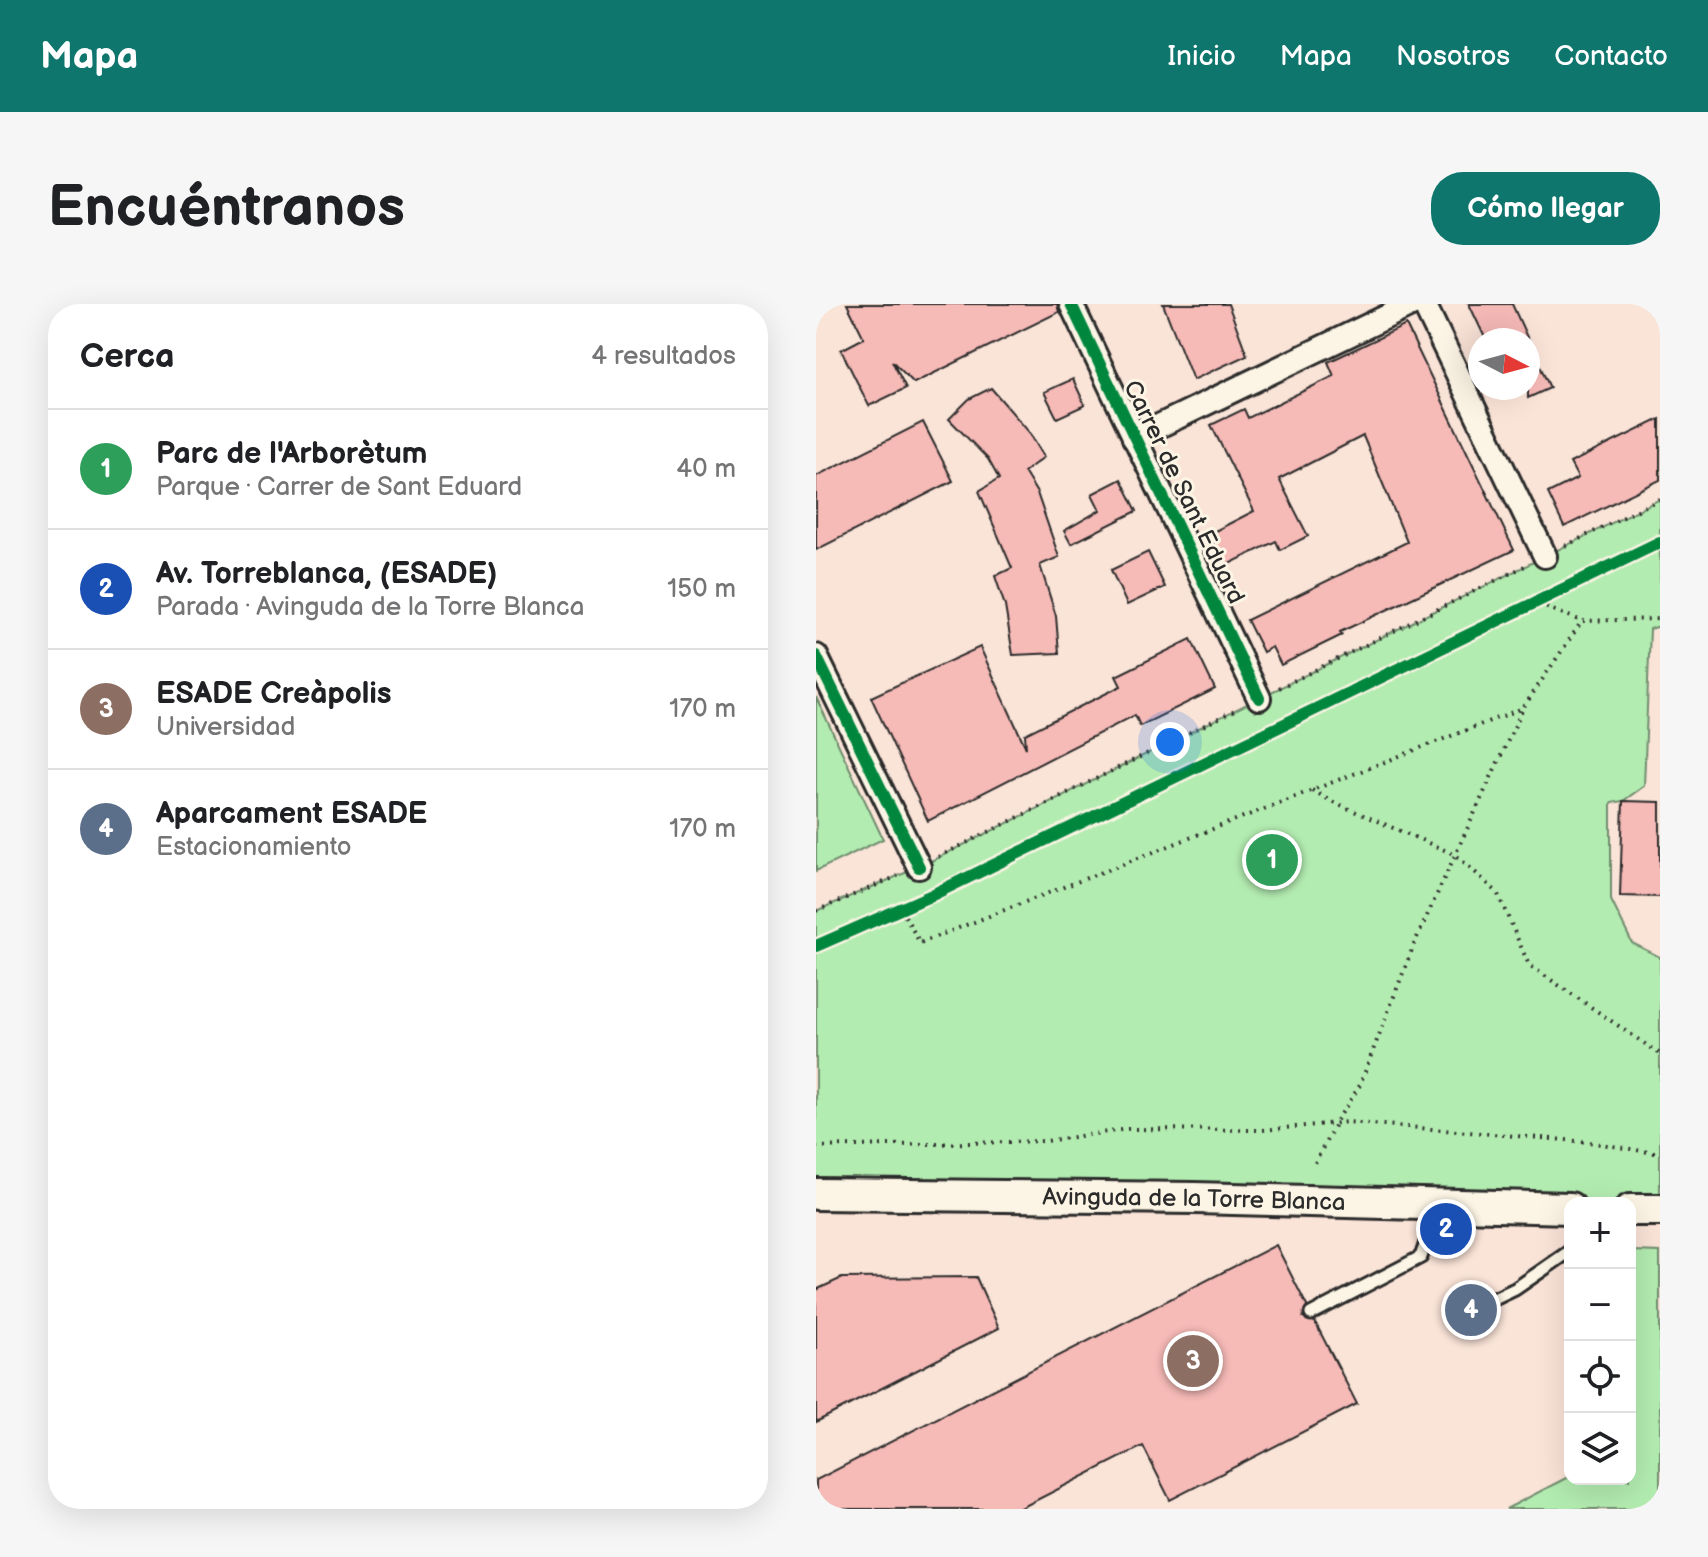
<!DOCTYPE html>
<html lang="es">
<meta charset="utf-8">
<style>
:root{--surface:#fff;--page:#f6f6f6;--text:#202124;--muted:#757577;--line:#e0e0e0;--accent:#0f766e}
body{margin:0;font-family:"Balsamiq Sans",sans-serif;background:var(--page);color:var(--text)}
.controls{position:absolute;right:24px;bottom:24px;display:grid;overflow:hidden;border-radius:16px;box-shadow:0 8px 32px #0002}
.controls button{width:72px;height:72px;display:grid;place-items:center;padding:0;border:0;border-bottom:2px solid var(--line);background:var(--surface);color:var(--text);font:40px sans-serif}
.compass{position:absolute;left:652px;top:24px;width:72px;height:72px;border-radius:50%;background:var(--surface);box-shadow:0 8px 32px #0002;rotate:96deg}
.you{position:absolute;left:354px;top:438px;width:28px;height:28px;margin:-20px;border:6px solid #fff;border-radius:50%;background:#1a73e8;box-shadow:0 0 0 12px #1a73e833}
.badge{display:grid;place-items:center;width:52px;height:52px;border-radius:50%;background:var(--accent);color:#fff;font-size:26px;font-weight:700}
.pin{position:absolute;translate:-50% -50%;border:4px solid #fff;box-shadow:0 2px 8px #0006}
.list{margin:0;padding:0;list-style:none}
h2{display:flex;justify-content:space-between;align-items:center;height:104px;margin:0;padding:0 32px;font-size:34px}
h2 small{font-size:26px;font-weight:400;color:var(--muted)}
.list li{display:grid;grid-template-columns:52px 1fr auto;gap:24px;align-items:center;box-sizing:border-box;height:120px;padding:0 32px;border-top:2px solid var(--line)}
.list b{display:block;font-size:30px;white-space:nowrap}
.list p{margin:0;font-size:26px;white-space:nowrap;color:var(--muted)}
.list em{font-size:26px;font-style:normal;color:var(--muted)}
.icon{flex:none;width:44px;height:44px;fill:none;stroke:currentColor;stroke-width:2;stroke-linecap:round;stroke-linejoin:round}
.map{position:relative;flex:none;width:844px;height:1205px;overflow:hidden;border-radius:32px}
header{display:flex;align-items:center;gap:48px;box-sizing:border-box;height:112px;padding:0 40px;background:var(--accent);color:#fff}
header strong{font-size:38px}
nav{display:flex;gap:44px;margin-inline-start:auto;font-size:28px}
.intro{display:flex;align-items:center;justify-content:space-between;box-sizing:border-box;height:192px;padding:0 48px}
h1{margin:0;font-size:56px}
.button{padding:20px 36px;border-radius:32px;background:var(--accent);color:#fff;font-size:28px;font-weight:700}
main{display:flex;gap:48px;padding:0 48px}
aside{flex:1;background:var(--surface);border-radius:32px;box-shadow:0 8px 32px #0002}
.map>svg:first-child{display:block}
</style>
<header>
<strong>Mapa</strong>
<nav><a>Inicio</a><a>Mapa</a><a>Nosotros</a><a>Contacto</a></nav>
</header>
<div class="intro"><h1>Encuéntranos</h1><a class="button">Cómo llegar</a></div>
<main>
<aside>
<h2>Cerca<small>4 resultados</small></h2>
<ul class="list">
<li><span class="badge" style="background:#2e9e5b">1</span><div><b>Parc de l'Arborètum</b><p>Parque · Carrer de Sant Eduard</p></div><em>40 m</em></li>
<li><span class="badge" style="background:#1a4fb4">2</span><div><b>Av. Torreblanca, (ESADE)</b><p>Parada · Avinguda de la Torre Blanca</p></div><em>150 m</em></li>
<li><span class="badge" style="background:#8d6e63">3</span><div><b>ESADE Creàpolis</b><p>Universidad</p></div><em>170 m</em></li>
<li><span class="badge" style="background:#5c6f8a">4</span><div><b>Aparcament ESADE</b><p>Estacionamiento</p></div><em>170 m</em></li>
</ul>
</aside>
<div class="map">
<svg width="844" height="1205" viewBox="0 0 844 1205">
<rect width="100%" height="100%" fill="#fae3d7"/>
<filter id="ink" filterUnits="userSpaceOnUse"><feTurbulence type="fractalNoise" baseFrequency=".0125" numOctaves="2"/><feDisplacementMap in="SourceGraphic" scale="16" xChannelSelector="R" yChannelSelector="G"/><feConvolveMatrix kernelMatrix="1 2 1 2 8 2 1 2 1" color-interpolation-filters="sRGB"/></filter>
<g filter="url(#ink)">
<g fill="#b3ecb1" stroke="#6f8c6e" stroke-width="2">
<path d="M844,195v127l-10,3 -6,157 -21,15 -12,2v97l21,43 28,14v253l-30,-7 -814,-14v-278l103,-44z"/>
<path d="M0,393l67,142 -67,32z"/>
<path d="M816,947l28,1v257h-154l64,-33v3h60z"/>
</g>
<g fill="#f6bab7" stroke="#2b2b2b" stroke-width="2">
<path d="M31,0h210l2,8 -145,71 -22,-22 14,27 -37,18 -28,-56 23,-12z"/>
<path d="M347,0h65l19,51 -54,25z"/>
<path d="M653,0h43l38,84 -22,10v-58h-42z"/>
<path d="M590,21l108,225 -174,82 2,3 -61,30 -9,-18 -9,5 -16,-32 160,-78 -44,-106 -84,43 29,57 -28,14 -4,-9 -51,25 -16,-32 45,-23 -43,-86 33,-16 4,9 86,-42 -6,-14z"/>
<path d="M257,75l12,26 -28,13 -13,-26z"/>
<path d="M175,84l38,44 15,25 -20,15 13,21 22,64 -19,8 16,51 3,37 -46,2 -8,-49 -10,-30 17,-8 -33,-77 20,-12 -11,-20 -39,-40 20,-20z"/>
<path d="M844,115v61l-96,47 -16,-34 30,-15 -8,-15z"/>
<path d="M107,118l30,59 -137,69v-74z"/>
<path d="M305,175l16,32 -66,33 -7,-13 36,-21 -8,-16z"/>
<path d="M332,248l17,35 -38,18 -16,-35z"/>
<path d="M375,335l24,50 -75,37 -5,-11 -207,106 -57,-124 109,-50 46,101 -1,-14 96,-48 -5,-10z"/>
<path d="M807,497l37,1v95l-40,-1z"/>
<path d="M460,941l31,61 -4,11 12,5 42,82 -187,96 -27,-54 -124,63h-203v-29z"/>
<path d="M160,973l23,51 -183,94v-132l26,-12z"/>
</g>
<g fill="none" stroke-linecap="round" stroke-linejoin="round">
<defs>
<g id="service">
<path d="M655,1006l44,-21 55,-38"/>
<path d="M495,1010l110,-57 18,-52"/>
</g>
<g id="minor">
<path d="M255,0l188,394"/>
<path d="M608,0l121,252"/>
<path d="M318,134l279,-134"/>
<path d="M0,352l103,211"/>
</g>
<g id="secondary">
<path id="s1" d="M0,890l379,4 375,10"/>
<path d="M814,906h30"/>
</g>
</defs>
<use href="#service" stroke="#2b2b2b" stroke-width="17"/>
<use href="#minor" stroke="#2b2b2b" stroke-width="28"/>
<use href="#secondary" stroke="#2b2b2b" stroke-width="36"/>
<g stroke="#2b2b2b" stroke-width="4" stroke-dasharray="2 6" stroke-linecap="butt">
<path d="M749,242l95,-47"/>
<path d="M706,303l25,1 35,13"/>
<path d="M463,384l246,-122"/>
<path d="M496,486l21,12 123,53 41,37 32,73 131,89"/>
<path d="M122,553l301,-149"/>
<path d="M85,605l19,34 603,-235 59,-87 78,-2"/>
<path d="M0,607l82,-35"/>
<path d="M0,843l230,-6 82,-12 135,1 84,-8 242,20 71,12"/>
<path d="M499,859l22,-43 22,-33 56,-145 108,-234"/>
</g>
<use href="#service" stroke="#fcf5e5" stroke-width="11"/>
<use href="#minor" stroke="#fcf5e5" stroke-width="22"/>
<use href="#secondary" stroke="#fcf5e5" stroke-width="30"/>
<defs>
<g id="cycleway">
<path d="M255,0l188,394"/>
<path d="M0,352l103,211"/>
<path d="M0,642l116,-51 728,-353"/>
</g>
</defs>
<use href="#cycleway" stroke="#fcf5e5" stroke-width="17"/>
<use href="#cycleway" stroke="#00873e" stroke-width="12"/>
</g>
</g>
<g text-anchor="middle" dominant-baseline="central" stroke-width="6" stroke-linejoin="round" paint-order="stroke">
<g font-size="24" fill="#2b2b2b" stroke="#fcf5e5">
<text transform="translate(368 188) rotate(64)">Carrer de Sant Eduard</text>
<text stroke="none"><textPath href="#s1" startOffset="378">Avinguda de la Torre Blanca</textPath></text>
</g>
</g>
</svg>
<div class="controls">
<button>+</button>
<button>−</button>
<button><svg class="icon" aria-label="locate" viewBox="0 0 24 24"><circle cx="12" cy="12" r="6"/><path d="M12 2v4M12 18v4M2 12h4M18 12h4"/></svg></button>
<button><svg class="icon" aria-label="layers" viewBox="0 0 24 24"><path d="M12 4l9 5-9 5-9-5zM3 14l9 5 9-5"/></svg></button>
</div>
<svg class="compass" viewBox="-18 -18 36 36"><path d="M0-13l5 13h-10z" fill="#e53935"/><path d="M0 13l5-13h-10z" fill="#757577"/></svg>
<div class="you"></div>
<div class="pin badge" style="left:456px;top:556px;background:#2e9e5b">1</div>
<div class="pin badge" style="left:630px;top:925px;background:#1a4fb4">2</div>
<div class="pin badge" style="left:377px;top:1057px;background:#8d6e63">3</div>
<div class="pin badge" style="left:655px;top:1006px;background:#5c6f8a">4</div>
</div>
</main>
